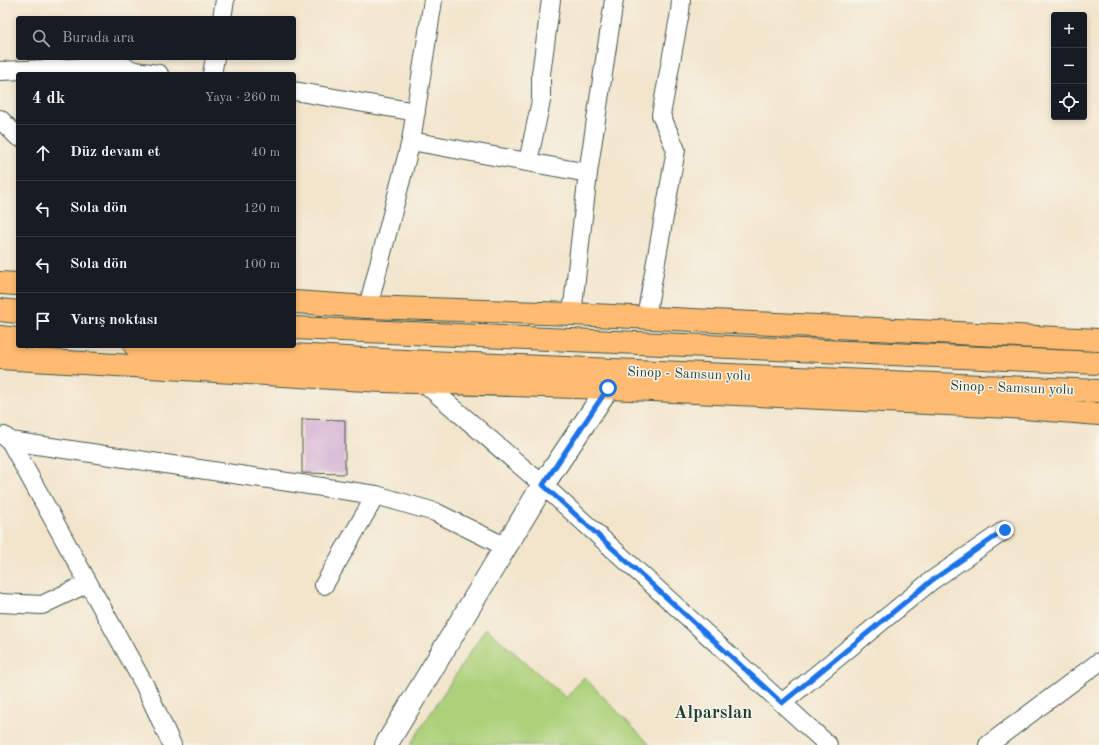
<!DOCTYPE html>
<html lang="tr">
<meta charset="utf-8">
<style>
:root{--surface:#171b24;--page:#20242c;--text:#f1f3f6;--muted:#9ea1a6;--line:#363941}
body{margin:0;font-family:"Old Standard TT",serif;background:var(--page);color:var(--text)}
.controls{position:absolute;right:12px;top:12px;display:grid;overflow:hidden;border-radius:4px;box-shadow:0 2px 6px #0003}
.controls button{width:36px;height:36px;display:grid;place-items:center;padding:0;border:0;border-bottom:1px solid var(--line);background:var(--surface);color:var(--text);font:20px sans-serif}
.stop{position:absolute;width:12px;height:12px;margin:-9px;border:3px solid #1a73e8;border-radius:50%;background:#fff}
.stop.end{background:#1a73e8;border-color:#fff;box-shadow:0 1px 4px #0008}
.list{margin:0;padding:0;list-style:none}
h2{display:flex;justify-content:space-between;align-items:center;height:52px;margin:0;padding:0 16px;font-size:17px}
h2 small{font-size:13px;font-weight:400;color:var(--muted)}
.list li{display:grid;grid-template-columns:26px 1fr auto;gap:12px;align-items:center;box-sizing:border-box;height:56px;padding:0 16px;border-top:1px solid var(--line)}
.list b{display:block;font-size:15px;white-space:nowrap}
.list em{font-size:13px;font-style:normal;color:var(--muted)}
.icon{flex:none;width:22px;height:22px;fill:none;stroke:currentColor;stroke-width:2;stroke-linecap:round;stroke-linejoin:round}
.map{position:relative;flex:none;width:1099px;height:745px;overflow:hidden}
.search{position:absolute;background:var(--surface);box-shadow:0 2px 6px #0003;left:16px;top:16px;width:280px;height:44px;display:flex;align-items:center;gap:10px;box-sizing:border-box;padding:0 14px;border-radius:4px;color:var(--muted);font-size:15px}
.panel{position:absolute;background:var(--surface);box-shadow:0 2px 6px #0003;left:16px;top:72px;width:280px;height:276px;border-radius:4px}
.map>svg:first-child{display:block}
</style>
<div class="map">
<svg width="1099" height="745" viewBox="0 0 1099 745">
<rect width="100%" height="100%" fill="#f7f3e8"/>
<filter id="ink" filterUnits="userSpaceOnUse"><feTurbulence type="fractalNoise" baseFrequency=".025" numOctaves="2"/><feDisplacementMap in="SourceGraphic" scale="8" xChannelSelector="R" yChannelSelector="G"/><feConvolveMatrix kernelMatrix="1 2 1 2 8 2 1 2 1" color-interpolation-filters="sRGB"/></filter>
<filter id="wash" filterUnits="userSpaceOnUse"><feTurbulence type="fractalNoise" baseFrequency=".012" numOctaves="4" result="noise"/><feDisplacementMap in="SourceGraphic" scale="16" xChannelSelector="R" yChannelSelector="G"/><feGaussianBlur stdDeviation="0.9" result="paint"/><feColorMatrix in="noise" values="0 0 0 0 0 0 0 0 0 0 0 0 0 0 0 0 0 1.4 0 .05"/><feComposite in="paint" operator="in"/></filter>
<g filter="url(#wash)">
<rect width="100%" height="100%" fill="#f2e5cc"/>
<path fill="#add17a" stroke="#668757" d="M486,628l80,70 18,-21 66,68h-240z"/>
<g id="blocks">
<path fill="#d2add2" d="M302,419l43,1v54l-43,-1z"/>
</g>
</g>
<g filter="url(#ink)">
<use href="#blocks" fill-opacity="0" stroke="#3f564b" stroke-width="1"/>
<g fill="none" stroke-linecap="round" stroke-linejoin="round">
<defs>
<g id="minor">
<path d="M222,18l3,-18"/>
<path d="M0,71l123,-5 11,5 25,3"/>
<path d="M212,74l3,-16"/>
<path d="M294,91l122,21"/>
<path d="M0,119l18,18"/>
<path d="M411,141l177,32"/>
<path d="M528,162l13,-61v-27l10,-74"/>
<path d="M368,307l43,-166 22,-141"/>
<path d="M572,314l16,-141 26,-173"/>
<path d="M646,317l30,-167 -15,-35 19,-103 1,-12"/>
<path d="M423,382l120,103 285,260"/>
<path d="M4,436l6,5 135,245 27,59"/>
<path d="M10,441l366,54 59,17 71,35"/>
<path d="M324,585l52,-90"/>
<path d="M0,603l42,2 46,-22"/>
<path d="M782,703l149,-122 74,-51"/>
<path d="M988,745l111,-83"/>
</g>
<path id="tertiary" d="M386,745l157,-260 65,-97"/>
<g id="trunk">
<path d="M0,283l18,1"/>
<path d="M294,302l74,5 204,7 527,26"/>
<path d="M0,310l18,2"/>
<path d="M294,328l805,35"/>
<path d="M0,337l18,2"/>
<path d="M135,346l247,14 717,31"/>
<path d="M0,358l382,23 226,7 402,19 89,7"/>
</g>
</defs>
<use href="#minor" stroke="#3f564b" stroke-width="20"/>
<use href="#tertiary" stroke="#3f564b" stroke-width="24"/>
<use href="#trunk" stroke="#3f564b" stroke-width="24"/>
<use href="#minor" stroke="#fff" stroke-width="18"/>
<use href="#tertiary" stroke="#fff" stroke-width="22"/>
<use href="#trunk" stroke="#febb71" stroke-width="22"/>
</g>
</g>
<g fill="none" stroke-linecap="round" stroke-linejoin="round" filter="url(#ink)">
<path stroke="#1a73e8" stroke-width="5" d="M608,388l-65,97 239,218 149,-122 74,-51"/>
</g>
<g text-anchor="middle" dominant-baseline="central" stroke-width="3" stroke-linejoin="round" paint-order="stroke">
<g font-size="14" fill="#1f3d34" stroke="#f7f3e8">
<text transform="translate(689 374) rotate(2)">Sinop - Samsun yolu</text>
<text transform="translate(1012 388) rotate(2)">Sinop - Samsun yolu</text>
</g>
<g font-size="18" font-weight="bold" fill="#1f3d34" stroke="#f7f3e8">
<text x="713" y="713">Alparslan</text>
</g>
</g>
</svg>
<div class="controls">
<button>+</button>
<button>−</button>
<button><svg class="icon" aria-label="locate" viewBox="0 0 24 24"><circle cx="12" cy="12" r="6"/><path d="M12 2v4M12 18v4M2 12h4M18 12h4"/></svg></button>
</div>
<div class="stop" style="left:608px;top:388px"></div>
<div class="stop end" style="left:1005px;top:530px"></div>
<div class="search"><svg class="icon" aria-label="search" viewBox="0 0 24 24"><circle cx="10" cy="10" r="6"/><path d="M15 15l6 6"/></svg>Burada ara</div>
<section class="panel">
<h2>4 dk<small>Yaya · 260 m</small></h2>
<ul class="list">
<li><svg class="icon" aria-label="ahead" viewBox="0 0 24 24"><path d="M12 20V5M6 11l6-6 6 6"/></svg><div><b>Düz devam et</b></div><em>40 m</em></li>
<li><svg class="icon" aria-label="left" viewBox="0 0 24 24"><path d="M17 20v-9H6M10 6l-5 5 5 5"/></svg><div><b>Sola dön</b></div><em>120 m</em></li>
<li><svg class="icon" aria-label="left" viewBox="0 0 24 24"><path d="M17 20v-9H6M10 6l-5 5 5 5"/></svg><div><b>Sola dön</b></div><em>100 m</em></li>
<li><svg class="icon" aria-label="arrive" viewBox="0 0 24 24"><path d="M6 21V4h12l-3 4 3 4H6"/></svg><div><b>Varış noktası</b></div></li>
</ul>
</section>
</div>
